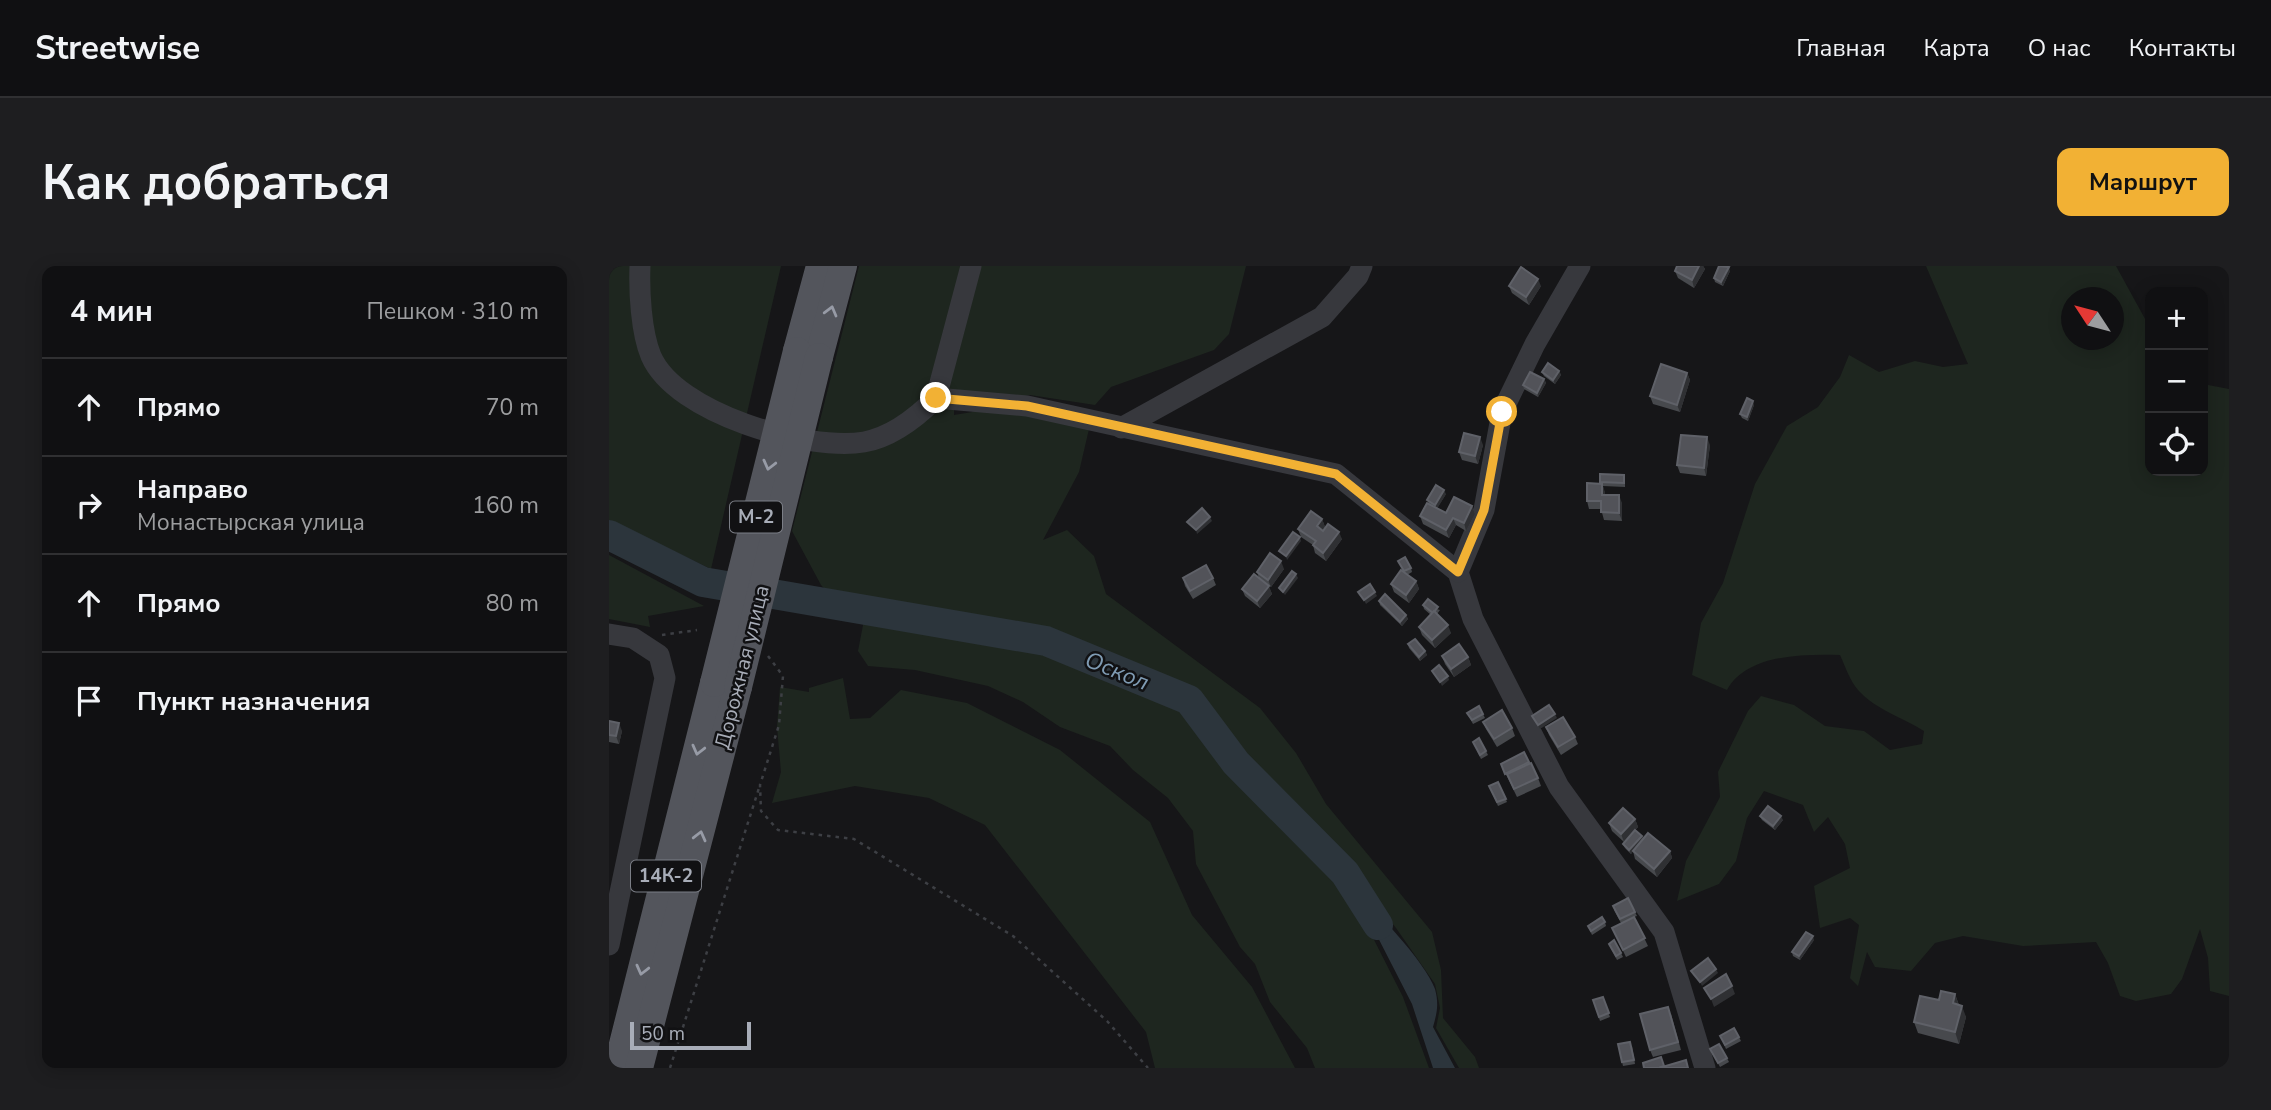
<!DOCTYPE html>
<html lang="ru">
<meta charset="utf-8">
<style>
:root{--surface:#101012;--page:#1e1e20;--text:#f1f3f6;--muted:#9c9d9f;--line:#303032;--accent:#f2b134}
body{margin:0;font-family:"Nunito Sans",sans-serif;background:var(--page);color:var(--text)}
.controls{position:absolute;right:21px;top:21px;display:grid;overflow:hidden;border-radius:14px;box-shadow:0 4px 18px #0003}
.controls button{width:63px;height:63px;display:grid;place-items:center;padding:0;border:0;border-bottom:2px solid var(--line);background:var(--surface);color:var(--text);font:35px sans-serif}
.compass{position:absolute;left:1452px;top:21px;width:63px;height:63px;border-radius:50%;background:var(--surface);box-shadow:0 4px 18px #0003;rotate:306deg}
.scale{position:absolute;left:21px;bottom:18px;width:121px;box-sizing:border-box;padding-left:7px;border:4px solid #a8adb8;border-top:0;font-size:19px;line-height:24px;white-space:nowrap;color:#a8adb8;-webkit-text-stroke:5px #111113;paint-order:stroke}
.stop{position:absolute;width:21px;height:21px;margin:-16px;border:5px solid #f2b134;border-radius:50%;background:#fff}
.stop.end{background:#f2b134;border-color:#fff;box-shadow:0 2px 7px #0008}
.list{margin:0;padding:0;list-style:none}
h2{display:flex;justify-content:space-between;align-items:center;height:91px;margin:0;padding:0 28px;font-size:30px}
h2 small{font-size:23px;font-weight:400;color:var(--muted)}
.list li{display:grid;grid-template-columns:46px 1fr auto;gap:21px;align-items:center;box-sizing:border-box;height:98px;padding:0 28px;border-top:2px solid var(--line)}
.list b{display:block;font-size:26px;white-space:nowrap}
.list p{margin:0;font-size:23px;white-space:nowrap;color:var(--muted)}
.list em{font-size:23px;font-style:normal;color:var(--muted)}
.icon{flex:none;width:38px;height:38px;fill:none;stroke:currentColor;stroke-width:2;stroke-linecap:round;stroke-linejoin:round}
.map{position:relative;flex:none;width:1620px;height:802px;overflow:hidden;border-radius:14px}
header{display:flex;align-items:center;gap:42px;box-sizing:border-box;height:98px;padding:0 35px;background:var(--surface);border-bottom:2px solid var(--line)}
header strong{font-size:33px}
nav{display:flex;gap:38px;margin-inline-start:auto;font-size:24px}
.intro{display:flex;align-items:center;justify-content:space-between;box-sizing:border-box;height:168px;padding:0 42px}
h1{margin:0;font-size:49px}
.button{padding:18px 32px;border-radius:14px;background:var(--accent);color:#111;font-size:24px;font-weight:700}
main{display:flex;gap:42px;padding:0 42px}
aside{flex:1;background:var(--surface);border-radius:14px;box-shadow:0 4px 18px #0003}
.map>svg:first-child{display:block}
</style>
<header>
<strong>Streetwise</strong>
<nav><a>Главная</a><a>Карта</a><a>О нас</a><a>Контакты</a></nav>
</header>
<div class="intro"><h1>Как добраться</h1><a class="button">Маршрут</a></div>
<main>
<aside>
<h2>4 мин<small>Пешком · 310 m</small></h2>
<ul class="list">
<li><svg class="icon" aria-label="ahead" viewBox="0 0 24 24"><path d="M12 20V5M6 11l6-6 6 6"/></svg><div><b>Прямо</b></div><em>70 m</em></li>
<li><svg class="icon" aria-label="right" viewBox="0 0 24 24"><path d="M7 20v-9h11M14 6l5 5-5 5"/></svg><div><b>Направо</b><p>Монастырская улица</p></div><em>160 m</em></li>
<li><svg class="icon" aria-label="ahead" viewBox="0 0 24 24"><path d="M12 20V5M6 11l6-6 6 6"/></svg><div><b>Прямо</b></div><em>80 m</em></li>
<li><svg class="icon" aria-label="arrive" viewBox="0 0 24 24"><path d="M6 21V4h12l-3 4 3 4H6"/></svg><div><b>Пункт назначения</b></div></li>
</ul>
</aside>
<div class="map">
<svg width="1620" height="802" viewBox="0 0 1620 802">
<rect width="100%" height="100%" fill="#161618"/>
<g fill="#1e261f" fill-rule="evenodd">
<path d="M0,0h172l-70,303 -102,-49z"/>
<path d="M250,0h387l-17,68 -15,16 -103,37 -16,18 -65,-10 -76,13v7l74,-12 64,13 -13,56 -36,68 24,-10 27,26 12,38 154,114 36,45 30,51 106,128 9,38 2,48 32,39 4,11h-20l-23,-40 4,-20 -5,-24 -39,-56 -47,-58 -108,-111 -50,-64 -144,-58 -212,-36 -14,-16 -29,-54z"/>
<path d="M1317,0h190l34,62v143h53v-87l26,5v607l-19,-5 -2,-33 -8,-29 -18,50 -11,15 -35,7 -16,-5 -12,-33 -12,-21 -73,4 -60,-10 -28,7 -24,28 -36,-4 -8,-15 -9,34 -8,-8 9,-53 -9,-7 -30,10 -6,-42 36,-18 -5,-24 -17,-27 -14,15 -11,-27 -39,-14 -17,27 -11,43 -17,23 -42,17 9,-40 34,-64 -2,-25 30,-61 13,-15 33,9 31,21 39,5 26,19 32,-6 2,-13c-22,-14 -48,-21 -66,-41 -8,-9 -13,-24 -18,-35 -37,-1 -93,-1 -113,35l-35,-15 9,-52 22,-40 32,-99 32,-58 31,-19 22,-30 9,-22 30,17 36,-11 28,6 25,-3zM1462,32h42v42h-42z"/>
<path d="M0,289l95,51 -56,10 2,11 -41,-8z"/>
<path d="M255,354l188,35 132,53 43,57 101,102 38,57 37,73 26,71h-114l-8,-20 -37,-46 -15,-38 -15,-17 -44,-83 -3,-33 -25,-33 -35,-28 -23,-24 -50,-19 -37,-25 -35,-16 -73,-16 -47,-4 -10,-15z"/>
<path d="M234,412l7,41 20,-1 31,-28 66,13 93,47 90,72 42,93 60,72 43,81h-140l-9,-36 -161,-207 -56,-27 -74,-12 -83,17 9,-31 -4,-45 3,-40 29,5v-4z"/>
</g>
<path fill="#2c353c" d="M742,619c22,23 74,76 84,104 4,15 2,24 -2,38l22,41h-22l-21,-64z"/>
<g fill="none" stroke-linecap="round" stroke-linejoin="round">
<path stroke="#2c353c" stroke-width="30" d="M0,269l94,47 343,59 143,59 47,63 109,110 33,52"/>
<g stroke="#3d3f44" stroke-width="2.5" stroke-dasharray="3.5 5" stroke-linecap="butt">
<path d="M53,369l35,-5"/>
<path d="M159,390l15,20 -4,49 -19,60 1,26 17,19 76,9 159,97 94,85 41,47"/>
<path d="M61,802l89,-280"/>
</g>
<g stroke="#37383d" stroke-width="21">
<path d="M31,0c-1,25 1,66 11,90 25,58 156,95 213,86 28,-5 53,-25 72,-44l91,8 309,68 122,98 15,47 86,168 105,145 41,136"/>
<path d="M327,132l35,-132"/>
<path d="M512,162l201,-111 36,-41 4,-10"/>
<path d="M849,306l26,-62 18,-98 33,-68 45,-78"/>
<path d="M0,368l24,4 26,17 6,23 -56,267"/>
</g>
<g stroke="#53555c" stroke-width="28">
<path d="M188,85l23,-85"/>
<path d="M210,91l24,-91"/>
<path d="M8,802l97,-385"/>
<path d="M30,802l99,-381"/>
</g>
<g stroke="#53555c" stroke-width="28">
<path d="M105,417l83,-332"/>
<path d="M129,421l81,-330"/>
</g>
</g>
<g fill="#47494d">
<path d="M1068,0h26l2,3 -11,19 -16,-10 -3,-7z"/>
<path d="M1121,5l-7,15 -8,-4 -1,-4z"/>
<path d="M900,20h32l-12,19 -17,-12z"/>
<path d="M950,105l2,4 -6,9 -11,-8 -2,-4z"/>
<path d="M1078,107l3,7 -10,32 -27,-8 -3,-8z"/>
<path d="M935,113l2,4 -8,14 -14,-8 -1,-4z"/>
<path d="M1145,139l-6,16 -6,-3 -2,-4z"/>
<path d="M874,179l-5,19 -16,-4 -3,-8z"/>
<path d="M1101,179l-4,31 -26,-3 -3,-8z"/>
<path d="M1015,209l1,4v8l-22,-1 2,9 17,8v18l-18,-1 -3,-11h-12l-2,-8 13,-17v-2z"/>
<path d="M837,228l-9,14 9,5 26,-7 3,8 -9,17 -10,-6 -7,13 -26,-14 -3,-8 9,-12 -2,-4z"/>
<path d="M713,253l3,8 -2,3 19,9 -16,22 -11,-8 -2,-8 -12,-8 -3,-8z"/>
<path d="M789,295l13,7 1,4 -5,3 9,6 3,8 -10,14 -15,-11 -3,-8 13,-11z"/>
<path d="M675,303l-13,18 -3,-2 4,9 -12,14 -15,-12 -3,-7 17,-11 -2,-6z"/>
<path d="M574,312h30l3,7 -23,14 -8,-13z"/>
<path d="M770,335l27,14 2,4 -6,7 -22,-21z"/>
<path d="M814,339l17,5 -3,4 14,19 -16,15 -13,-13 -3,-8 12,-12 -7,-6z"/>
<path d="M799,378l17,7 2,4 -7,6 -11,-13z"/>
<path d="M833,390l26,1 3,8 -17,12 -9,-13z"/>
<path d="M858,447l16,1 2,4 -12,6z"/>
<path d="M0,455l13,10 -3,13 -10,-2z"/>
<path d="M874,456l29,6 3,8 -18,11 -11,-18z"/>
<path d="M937,461l29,10 3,7 -17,11 -12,-20z"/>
<path d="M864,476l13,9 2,4 -7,4z"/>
<path d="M915,486l14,26 3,8 -24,11 -16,-33z"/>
<path d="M889,516l9,20 -9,4 -9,-20z"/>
<path d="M1151,550l23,4 -8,10 -13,-10z"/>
<path d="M1026,553l3,8 -14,15 -12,-11 -3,-8z"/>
<path d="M1033,570l1,3 27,12 2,7 -15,19 -22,-18 -2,-8 -2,3 -6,-6 -2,-4z"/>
<path d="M1005,644l21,2 2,4 -3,1 14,29 -22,11 -14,-29 9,-5z"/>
<path d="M996,656l1,4 -14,9 -4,-9z"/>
<path d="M1205,674l-14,20 -7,-4 -1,-4z"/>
<path d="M1000,678l12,9 2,4 -6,3z"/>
<path d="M1346,728l4,11 7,12 -7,27 -41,-11 -4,-11 25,-22z"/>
<path d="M994,731l7,20 -10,4 -7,-21z"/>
<path d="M1062,748l10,36 -28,7 -3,-7z"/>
<path d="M1111,770l19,1 2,4 -15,8z"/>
<path d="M1023,780l3,18 -12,2 -1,-4z"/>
<path d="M1101,783l17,9 2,4 -9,5z"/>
</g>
<g fill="#2f3033">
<path d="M1090,0h4l2,3 -11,19 -2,-8z"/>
<path d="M1120,1l1,4 -7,15 -2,-4z"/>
<path d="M929,13l3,7 -12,19 -3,-8z"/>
<path d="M950,105l2,4 -6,9 -2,-4z"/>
<path d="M1078,107l3,7 -10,32 -3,-7z"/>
<path d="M935,113l2,4 -8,14 -1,-4z"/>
<path d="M1144,135l1,4 -6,16 -1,-4z"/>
<path d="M871,171l3,8 -5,19 -3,-8z"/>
<path d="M1098,171l3,8 -4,31 -2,-8z"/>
<path d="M993,218l3,8 -1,11 -2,-8z"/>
<path d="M835,224l2,4 -9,15 -2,-4z"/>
<path d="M1010,229l3,8v18l-3,-8z"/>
<path d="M863,240l3,8 -9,17 -2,-8z"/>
<path d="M601,251l2,4 -15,13 -1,-4z"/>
<path d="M844,252l3,7 -7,13 -3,-8z"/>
<path d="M713,253l3,8 -5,7 -3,-8z"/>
<path d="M730,266l3,7 -16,22 -3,-8z"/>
<path d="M691,271l1,4 -14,19 -1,-4z"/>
<path d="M672,295l3,8 -13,18 -3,-7z"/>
<path d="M687,308l2,4 -13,17 -2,-3z"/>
<path d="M807,315l3,8 -10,14 -3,-8z"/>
<path d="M660,320l3,8 -12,14 -3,-7z"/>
<path d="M766,326l2,4 -11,8 -2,-4z"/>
<path d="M797,349l2,4 -6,7 -2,-4z"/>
<path d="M839,359l3,8 -16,15 -3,-8z"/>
<path d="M816,385l2,4 -7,6 -1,-4z"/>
<path d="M859,391l3,8 -17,12 -3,-8z"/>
<path d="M839,410l1,4 -7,6 -2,-4z"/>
<path d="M946,448l2,4 -17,11 -2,-4z"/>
<path d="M10,457l3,8 -3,13 -3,-8z"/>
<path d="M1172,550l2,4 -8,10 -2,-4z"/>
<path d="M1026,553l3,8 -14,15 -3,-8z"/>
<path d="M1033,570l1,4 -12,14 -2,-4z"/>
<path d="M1061,585l2,7 -15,19 -3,-8z"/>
<path d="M1204,670l1,4 -14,20 -1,-4z"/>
<path d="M1107,703l2,4 -16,13 -2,-4z"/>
<path d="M1123,720l3,8 -21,13 -3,-8z"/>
<path d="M1346,728l4,12 -6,-3z"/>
<path d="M1353,740l4,11 -7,27 -4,-12z"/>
</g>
<g fill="#525359" stroke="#5f6168" stroke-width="2">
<path d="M1068,0h22l-7,14 -17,-9z"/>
<path d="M1110,0l10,1 -8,15 -7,-4z"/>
<path d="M912,1l17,12 -12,18 -17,-11z"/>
<path d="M939,97l11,8 -6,9 -11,-8z"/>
<path d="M1052,98l26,9 -10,32 -27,-9z"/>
<path d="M921,106l14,7 -7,14 -14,-8z"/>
<path d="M1138,132l6,3 -6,16 -7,-3z"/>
<path d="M855,167l16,4 -5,19 -16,-4z"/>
<path d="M1072,169l26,2 -3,31 -27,-3z"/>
<path d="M991,208l24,1v8l-24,-1z"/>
<path d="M978,217l15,1v11h17v18l-18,-1v-11h-14z"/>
<path d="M827,219l8,5 -9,15 -8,-5z"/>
<path d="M845,231l18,9 -8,17 -11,-5 -7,12 -26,-14 7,-13 19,10z"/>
<path d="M593,242l8,9 -14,13 -9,-8z"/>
<path d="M702,245l11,8 -5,7 6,5 5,-7 11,8 -16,21 -10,-8 3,-4 -18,-12z"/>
<path d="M684,266l7,5 -14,19 -7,-5z"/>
<path d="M661,287l11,8 -13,19 -11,-8z"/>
<path d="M796,291l6,11 -7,3 -6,-10z"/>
<path d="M597,299l7,13 -23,13 -7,-13z"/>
<path d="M792,304l15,11 -10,14 -15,-11z"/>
<path d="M683,305l4,3 -13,18 -4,-4z"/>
<path d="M645,308l15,12 -12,15 -15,-12z"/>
<path d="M761,318l5,8 -11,8 -6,-8z"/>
<path d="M776,328l21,21 -6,7 -21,-21z"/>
<path d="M819,333l10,8 -5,6 -10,-8z"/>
<path d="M825,345l14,14 -16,15 -13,-13z"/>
<path d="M806,373l10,12 -6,6 -11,-13z"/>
<path d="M850,378l9,13 -17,12 -9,-13z"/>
<path d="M830,399l9,11 -8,6 -8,-11z"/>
<path d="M940,439l6,9 -17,11 -6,-9z"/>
<path d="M870,440l4,8 -11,6 -5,-7z"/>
<path d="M893,444l10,18 -18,11 -11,-17z"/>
<path d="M954,451l12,20 -17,10 -12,-20z"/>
<path d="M0,455l10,2 -3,13 -7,-1z"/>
<path d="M870,472l7,13 -6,4 -7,-13z"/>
<path d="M915,486l5,10 -24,12 -4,-10z"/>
<path d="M922,497l7,15 -24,11 -7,-15z"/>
<path d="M889,516l8,17 -9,3 -8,-16z"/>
<path d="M1159,540l13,10 -8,10 -13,-10z"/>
<path d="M1014,542l12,11 -14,15 -12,-11z"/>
<path d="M1026,564l7,6 -13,14 -6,-6z"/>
<path d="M1039,567l22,18 -16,18 -21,-18z"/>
<path d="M1019,632l7,14 -15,7 -7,-13z"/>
<path d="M993,651l3,5 -14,9 -3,-5z"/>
<path d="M1025,651l11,21 -22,12 -11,-22z"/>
<path d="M1197,666l7,4 -14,20 -7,-4z"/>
<path d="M1005,674l7,13 -5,3 -7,-12z"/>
<path d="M1099,692l8,11 -16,13 -9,-11z"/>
<path d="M1117,708l6,12 -21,13 -7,-11z"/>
<path d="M1332,725l14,3 -2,9 9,3 -7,26 -41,-10 6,-26 19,4z"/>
<path d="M994,731l6,16 -10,4 -6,-17z"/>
<path d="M1059,741l10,35 -28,8 -10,-36z"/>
<path d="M1125,762l5,9 -14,8 -5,-9z"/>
<path d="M1021,776l4,18 -12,2 -4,-18z"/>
<path d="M1110,778l8,14 -9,5 -8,-14z"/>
<path d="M1052,791l3,9 -5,2h-15l-1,-5z"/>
<path d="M1077,794l2,8h-29z"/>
</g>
<defs><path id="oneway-chevron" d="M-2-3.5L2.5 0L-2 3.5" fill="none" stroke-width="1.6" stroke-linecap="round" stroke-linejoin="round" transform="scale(1.75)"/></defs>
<g stroke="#979ba6">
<use href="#oneway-chevron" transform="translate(222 45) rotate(-75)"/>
<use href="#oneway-chevron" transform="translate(160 199) rotate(104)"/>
<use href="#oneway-chevron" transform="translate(89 484) rotate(104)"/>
<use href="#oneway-chevron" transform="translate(91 570) rotate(-76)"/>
<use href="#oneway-chevron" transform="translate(33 704) rotate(104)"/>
</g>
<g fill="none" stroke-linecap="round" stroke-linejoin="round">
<path stroke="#f2b134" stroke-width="9" d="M327,132l91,8 309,68 122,98 26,-62 18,-98"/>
</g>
<g text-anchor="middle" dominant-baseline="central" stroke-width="5" stroke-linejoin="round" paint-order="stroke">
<g fill="#111113" stroke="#7b7e86" stroke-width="2">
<rect x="121" y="235.5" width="52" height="31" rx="5"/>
<rect x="22" y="594.5" width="70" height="31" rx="5"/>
</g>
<g font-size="19" font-weight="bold" fill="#a8adb8">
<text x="147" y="251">М-2</text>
<text x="57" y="610">14К-2</text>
</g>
<g font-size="21" fill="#a8adb8" stroke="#111113">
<text transform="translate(133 401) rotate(-76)">Дорожная улица</text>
</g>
<g font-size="23" font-style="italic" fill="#7f9bb3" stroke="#111113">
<text transform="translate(508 405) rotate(22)">Оскол</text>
</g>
</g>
</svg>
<div class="controls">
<button>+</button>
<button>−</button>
<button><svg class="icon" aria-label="locate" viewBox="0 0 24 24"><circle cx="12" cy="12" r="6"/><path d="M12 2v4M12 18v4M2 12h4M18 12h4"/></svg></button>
</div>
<svg class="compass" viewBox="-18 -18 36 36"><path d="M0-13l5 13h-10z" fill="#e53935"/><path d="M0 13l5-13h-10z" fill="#9c9d9f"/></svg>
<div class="scale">50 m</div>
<div class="stop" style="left:893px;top:146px"></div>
<div class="stop end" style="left:327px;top:132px"></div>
</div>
</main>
